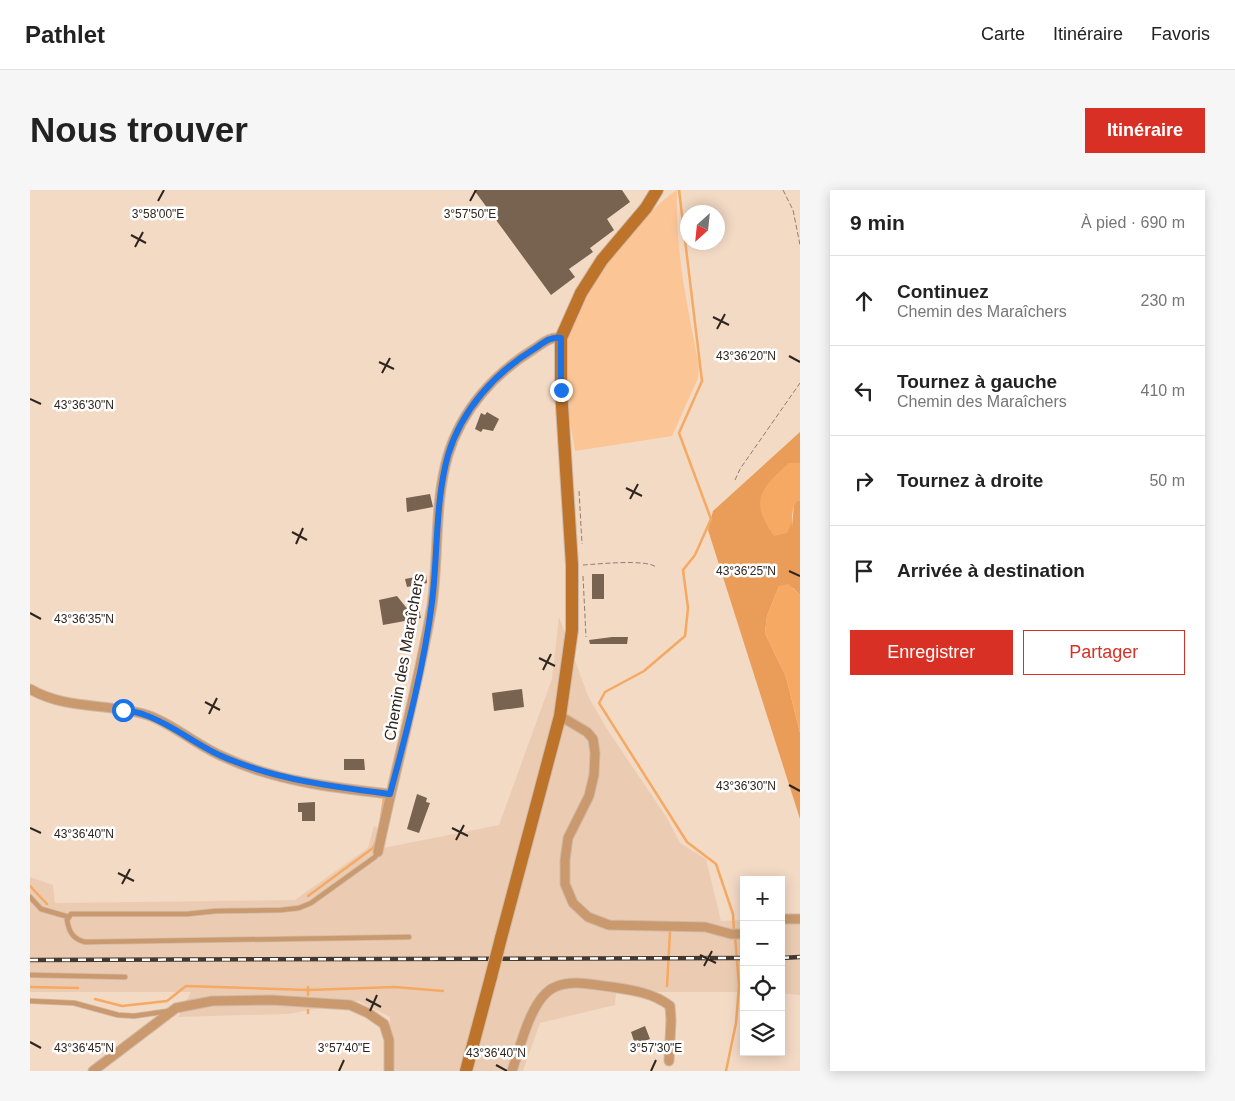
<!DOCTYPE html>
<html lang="fr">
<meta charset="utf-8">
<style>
:root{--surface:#fff;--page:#f6f6f6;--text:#222;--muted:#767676;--line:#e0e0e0;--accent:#d93025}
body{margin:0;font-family:Helvetica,sans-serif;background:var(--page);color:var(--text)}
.controls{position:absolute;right:15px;bottom:15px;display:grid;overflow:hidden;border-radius:0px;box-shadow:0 2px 12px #0003}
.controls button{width:45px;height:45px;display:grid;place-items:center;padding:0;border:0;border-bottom:1px solid var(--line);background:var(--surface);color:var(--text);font:25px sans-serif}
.compass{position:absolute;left:650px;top:15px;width:45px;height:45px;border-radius:50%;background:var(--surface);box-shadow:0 2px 12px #0003;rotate:207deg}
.stop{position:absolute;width:15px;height:15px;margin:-11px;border:4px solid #1a73e8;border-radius:50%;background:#fff}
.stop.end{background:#1a73e8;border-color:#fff;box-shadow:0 1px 5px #0008}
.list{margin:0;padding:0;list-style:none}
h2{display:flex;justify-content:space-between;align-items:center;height:65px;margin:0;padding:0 20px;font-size:21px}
h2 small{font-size:16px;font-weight:400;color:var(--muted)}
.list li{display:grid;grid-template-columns:32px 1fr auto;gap:15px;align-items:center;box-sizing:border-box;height:90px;padding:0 20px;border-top:1px solid var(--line)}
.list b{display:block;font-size:19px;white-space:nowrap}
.list p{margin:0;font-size:16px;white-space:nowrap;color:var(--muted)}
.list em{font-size:16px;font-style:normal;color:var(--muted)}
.actions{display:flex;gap:10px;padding:15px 20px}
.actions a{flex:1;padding:11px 0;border:1px solid var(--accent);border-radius:0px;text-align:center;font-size:18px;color:var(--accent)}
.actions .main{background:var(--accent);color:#fff}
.icon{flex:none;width:28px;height:28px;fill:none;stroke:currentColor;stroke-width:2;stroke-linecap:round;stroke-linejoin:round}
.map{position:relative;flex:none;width:770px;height:881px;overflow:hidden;border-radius:0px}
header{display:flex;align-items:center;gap:30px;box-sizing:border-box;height:70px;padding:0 25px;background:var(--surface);border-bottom:1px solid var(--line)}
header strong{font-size:24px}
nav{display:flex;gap:28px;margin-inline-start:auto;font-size:18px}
.intro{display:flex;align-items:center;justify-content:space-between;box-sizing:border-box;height:120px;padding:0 30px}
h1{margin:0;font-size:35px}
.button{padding:12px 22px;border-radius:0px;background:var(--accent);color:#fff;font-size:18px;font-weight:700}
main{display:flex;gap:30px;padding:0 30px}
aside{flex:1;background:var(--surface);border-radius:0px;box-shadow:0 2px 12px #0003}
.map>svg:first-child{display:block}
</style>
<header>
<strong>Pathlet</strong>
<nav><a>Carte</a><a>Itinéraire</a><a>Favoris</a></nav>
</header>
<div class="intro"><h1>Nous trouver</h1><a class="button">Itinéraire</a></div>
<main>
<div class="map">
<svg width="770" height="881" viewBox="0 0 770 881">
<rect width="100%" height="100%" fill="#f3dac5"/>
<g fill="#ebccb2">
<path d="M529,427l29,79 19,33 60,89 13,25 26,16 15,62 23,-1v72h-128l-1,13 -75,18 -17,48h-132l-1,-54 -31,-16 -71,13 -110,3 13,-25h-161v-115l23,8 2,18 240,-3 73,-52 6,-22 5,3 4,19 116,-23 53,-146z"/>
<path d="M751,731h19v74l-19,-2z"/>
</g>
<path fill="#fbc596" d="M647,0c-2,60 10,116 22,175l-1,13 -26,58 -97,15c-6,-36 -15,-73 -11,-110 5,-38 80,-131 113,-151z"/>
<path fill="#e99d58" d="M770,242v31h-11l3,63 2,-21 3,-5 3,1v94l-7,-7 -14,-2 -12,30 -2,17 21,44 14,56v86l-92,-289 5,-19z"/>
<g fill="#f5a963">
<path d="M759,273h11v38l-3,-1c-7,10 -3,22 -10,33l-13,3c-25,-35 -14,-47 15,-73z"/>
<path d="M758,394l12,11v138l-14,-56 -21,-44 2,-17 12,-30z"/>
</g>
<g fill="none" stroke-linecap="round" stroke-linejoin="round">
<g stroke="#f5a963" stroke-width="2.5">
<path d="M649,0l23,191 -23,52 32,86 -16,36 -12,15 5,38 -3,28 -41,35 -39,21 -6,11 88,139 29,22 17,50 1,17"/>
<path d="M351,629l3,-21"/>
<path d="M0,696l17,18"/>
<path d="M278,706l65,-48 4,-9"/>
<path d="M637,796l3,-54"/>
<path d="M0,797l48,1"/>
<path d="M278,805v-8"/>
<path d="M65,809l27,7 45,-5 19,-15 122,4 87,-3 48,4"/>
<path d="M278,823v-3"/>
<path d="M696,881l10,-48 3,-37 -4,-50"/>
</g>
</g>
<g fill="#786250">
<path d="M444,0h148l8,12 -23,17 7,11 -24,18 3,4 -24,17 6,8 -24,18z"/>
<path d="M457,222l12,7 -6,12 -10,-2 -2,3 -6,-3 6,-16 4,2z"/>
<path d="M400,304l3,13 -26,5 -1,-14z"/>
<rect x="562" y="384" width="12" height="25"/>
<path d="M396,385l1,8 -20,4 -2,-8z"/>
<path d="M367,406l16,20 -2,-9 7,-2 3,13 -38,7 -4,-25z"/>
<path d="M582,447h16l-1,7h-37l-1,-4z"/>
<path d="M492,499l2,18 -30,4 -2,-18z"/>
<path d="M314,569h20l1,11h-21z"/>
<path d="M387,604l10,4 -1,4 4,1 -11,30 -12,-4z"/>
<path d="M285,612v19h-13v-9h-4v-9z"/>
<path d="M615,836l5,13 -11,4 -1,-3 -4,1 -3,-9z"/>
</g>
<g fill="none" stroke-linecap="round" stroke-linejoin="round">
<defs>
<g id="lane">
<path d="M348,662l-3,5 -64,46 -12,5 -18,2 -65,1 -29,3h-116l-4,6c2,12 6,19 18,22l324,-5"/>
<path d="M0,707l11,12 28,8"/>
<path d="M0,785l95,2"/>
<path d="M0,811l44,2 44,12 16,1 35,-5"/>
</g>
<g id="street">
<path d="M0,499c36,21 76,14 114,25 27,8 53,32 80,43 51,24 111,31 166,37"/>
<path d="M530,526l27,16 6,7 2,14 -1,22 -5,21 -21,42 -3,22v24l8,19 15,14 21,8 96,2 26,7h13"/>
<path d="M348,662c17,-82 40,-164 54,-247 7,-49 2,-102 16,-150 14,-46 47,-82 86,-106 9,-6 17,-13 27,-11"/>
<path d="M751,729h19"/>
<path d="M63,881l83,-63 36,-7 60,-1 78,5 18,8 16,11 5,16v31"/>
<path d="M482,881c8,-23 19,-74 43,-84 17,-8 39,-2 57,0 20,3 42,6 58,19l1,14 -2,41"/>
</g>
<g id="secondary">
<path d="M471,748l59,-222 12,-86v-65l-11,-175v-52l20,-45 21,-33 44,-52 11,-18"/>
<path d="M436,881l25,-94"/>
</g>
</defs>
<use href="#lane" stroke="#d0b9a7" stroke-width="6"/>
<use href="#street" stroke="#d0b9a7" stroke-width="11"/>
<use href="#secondary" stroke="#d0b9a7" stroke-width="14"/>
<g stroke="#8f7e70" stroke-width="1" stroke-dasharray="5 2.5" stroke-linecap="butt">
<path d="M753,0l10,20 7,35"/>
<path d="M705,290l5,-11 60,-86"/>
<path d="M549,301l3,53"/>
<path d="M553,375c16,-1 63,-6 73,2"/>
<path d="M553,386l3,61"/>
</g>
<use href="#lane" stroke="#ca996e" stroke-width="4.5"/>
<use href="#street" stroke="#ca996e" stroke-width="9"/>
<use href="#secondary" stroke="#bd742a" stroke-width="12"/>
<defs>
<g id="rail">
<path d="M751,768l19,-1"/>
<path d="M0,770l714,-2"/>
</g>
</defs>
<use href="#rail" stroke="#443930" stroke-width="4.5"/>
<use href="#rail" stroke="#fff" stroke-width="2.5" stroke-dasharray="8" stroke-linecap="butt"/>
<defs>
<path id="secondary-bridge" d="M461,787l10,-39"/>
</defs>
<use href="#secondary-bridge" stroke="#d0b9a7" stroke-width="14" stroke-linecap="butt"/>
<use href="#secondary-bridge" stroke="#bd742a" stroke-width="12"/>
</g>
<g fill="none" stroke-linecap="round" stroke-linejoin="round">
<path stroke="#1a73e8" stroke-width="6" d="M93,520c7,1 15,2 22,5 29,10 53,32 81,43 52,22 109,29 164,36 17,-63 34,-128 42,-192 6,-48 3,-100 16,-147 14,-46 47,-82 86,-106 9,-6 17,-13 27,-11v52"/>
</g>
<path fill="none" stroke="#2f251e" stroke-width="2" d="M128,11l6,-11M440,11l6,-11M101,45l15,8M105,57l8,-15M683,127l16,8M687,139l8,-15M759,166l11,6M349,172l15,7M352,183l8,-15M0,209l11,5M596,298l16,8M600,309l8,-15M262,342l15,8M266,354l7,-16M759,381l11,5M0,423l11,6M509,468l16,8M513,480l8,-16M175,512l15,8M179,524l8,-16M759,595l11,6M0,638l11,5M422,638l16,8M426,650l8,-15M88,683l16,8M92,694l8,-15M670,765l16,8M674,776l8,-15M336,809l15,8M340,821l7,-16M0,852l11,6M466,875l11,6M309,881l5,-11M621,881l5,-11"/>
<g text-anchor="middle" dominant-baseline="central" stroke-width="5" stroke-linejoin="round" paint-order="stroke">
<g font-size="16" fill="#2f251e" stroke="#fff">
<text transform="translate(374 467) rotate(-80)">Chemin des Maraîchers</text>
</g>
</g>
<g font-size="12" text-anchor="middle" fill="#2f251e" stroke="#fff" stroke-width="5" stroke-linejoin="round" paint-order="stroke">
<text x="128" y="28">3°58'00"E</text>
<text x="440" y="28">3°57'50"E</text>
<text x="716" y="170">43°36'20"N</text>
<text x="54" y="219">43°36'30"N</text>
<text x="716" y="385">43°36'25"N</text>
<text x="54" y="433">43°36'35"N</text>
<text x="716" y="600">43°36'30"N</text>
<text x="54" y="648">43°36'40"N</text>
<text x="314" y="862">3°57'40"E</text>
<text x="626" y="862">3°57'30"E</text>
<text x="54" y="862">43°36'45"N</text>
<text x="466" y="867">43°36'40"N</text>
</g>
</svg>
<div class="controls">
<button>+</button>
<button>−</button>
<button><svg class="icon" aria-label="locate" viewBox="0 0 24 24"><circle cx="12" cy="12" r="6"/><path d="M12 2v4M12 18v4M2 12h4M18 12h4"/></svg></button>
<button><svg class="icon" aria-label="layers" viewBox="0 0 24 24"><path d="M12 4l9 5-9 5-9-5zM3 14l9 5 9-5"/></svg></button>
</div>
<svg class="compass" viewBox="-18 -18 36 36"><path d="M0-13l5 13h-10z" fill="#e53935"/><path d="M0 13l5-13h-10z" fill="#767676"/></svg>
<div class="stop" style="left:93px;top:520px"></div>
<div class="stop end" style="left:531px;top:200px"></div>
</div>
<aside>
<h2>9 min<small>À pied · 690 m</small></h2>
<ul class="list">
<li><svg class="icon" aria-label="ahead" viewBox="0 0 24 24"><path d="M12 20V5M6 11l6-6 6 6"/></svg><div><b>Continuez</b><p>Chemin des Maraîchers</p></div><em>230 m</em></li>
<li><svg class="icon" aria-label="left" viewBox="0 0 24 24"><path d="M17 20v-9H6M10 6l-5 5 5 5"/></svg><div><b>Tournez à gauche</b><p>Chemin des Maraîchers</p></div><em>410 m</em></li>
<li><svg class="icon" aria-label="right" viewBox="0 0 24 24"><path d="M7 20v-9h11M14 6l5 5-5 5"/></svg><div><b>Tournez à droite</b></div><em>50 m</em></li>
<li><svg class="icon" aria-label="arrive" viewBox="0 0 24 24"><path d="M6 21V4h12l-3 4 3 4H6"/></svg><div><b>Arrivée à destination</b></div></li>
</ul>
<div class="actions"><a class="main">Enregistrer</a><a>Partager</a></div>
</aside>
</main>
